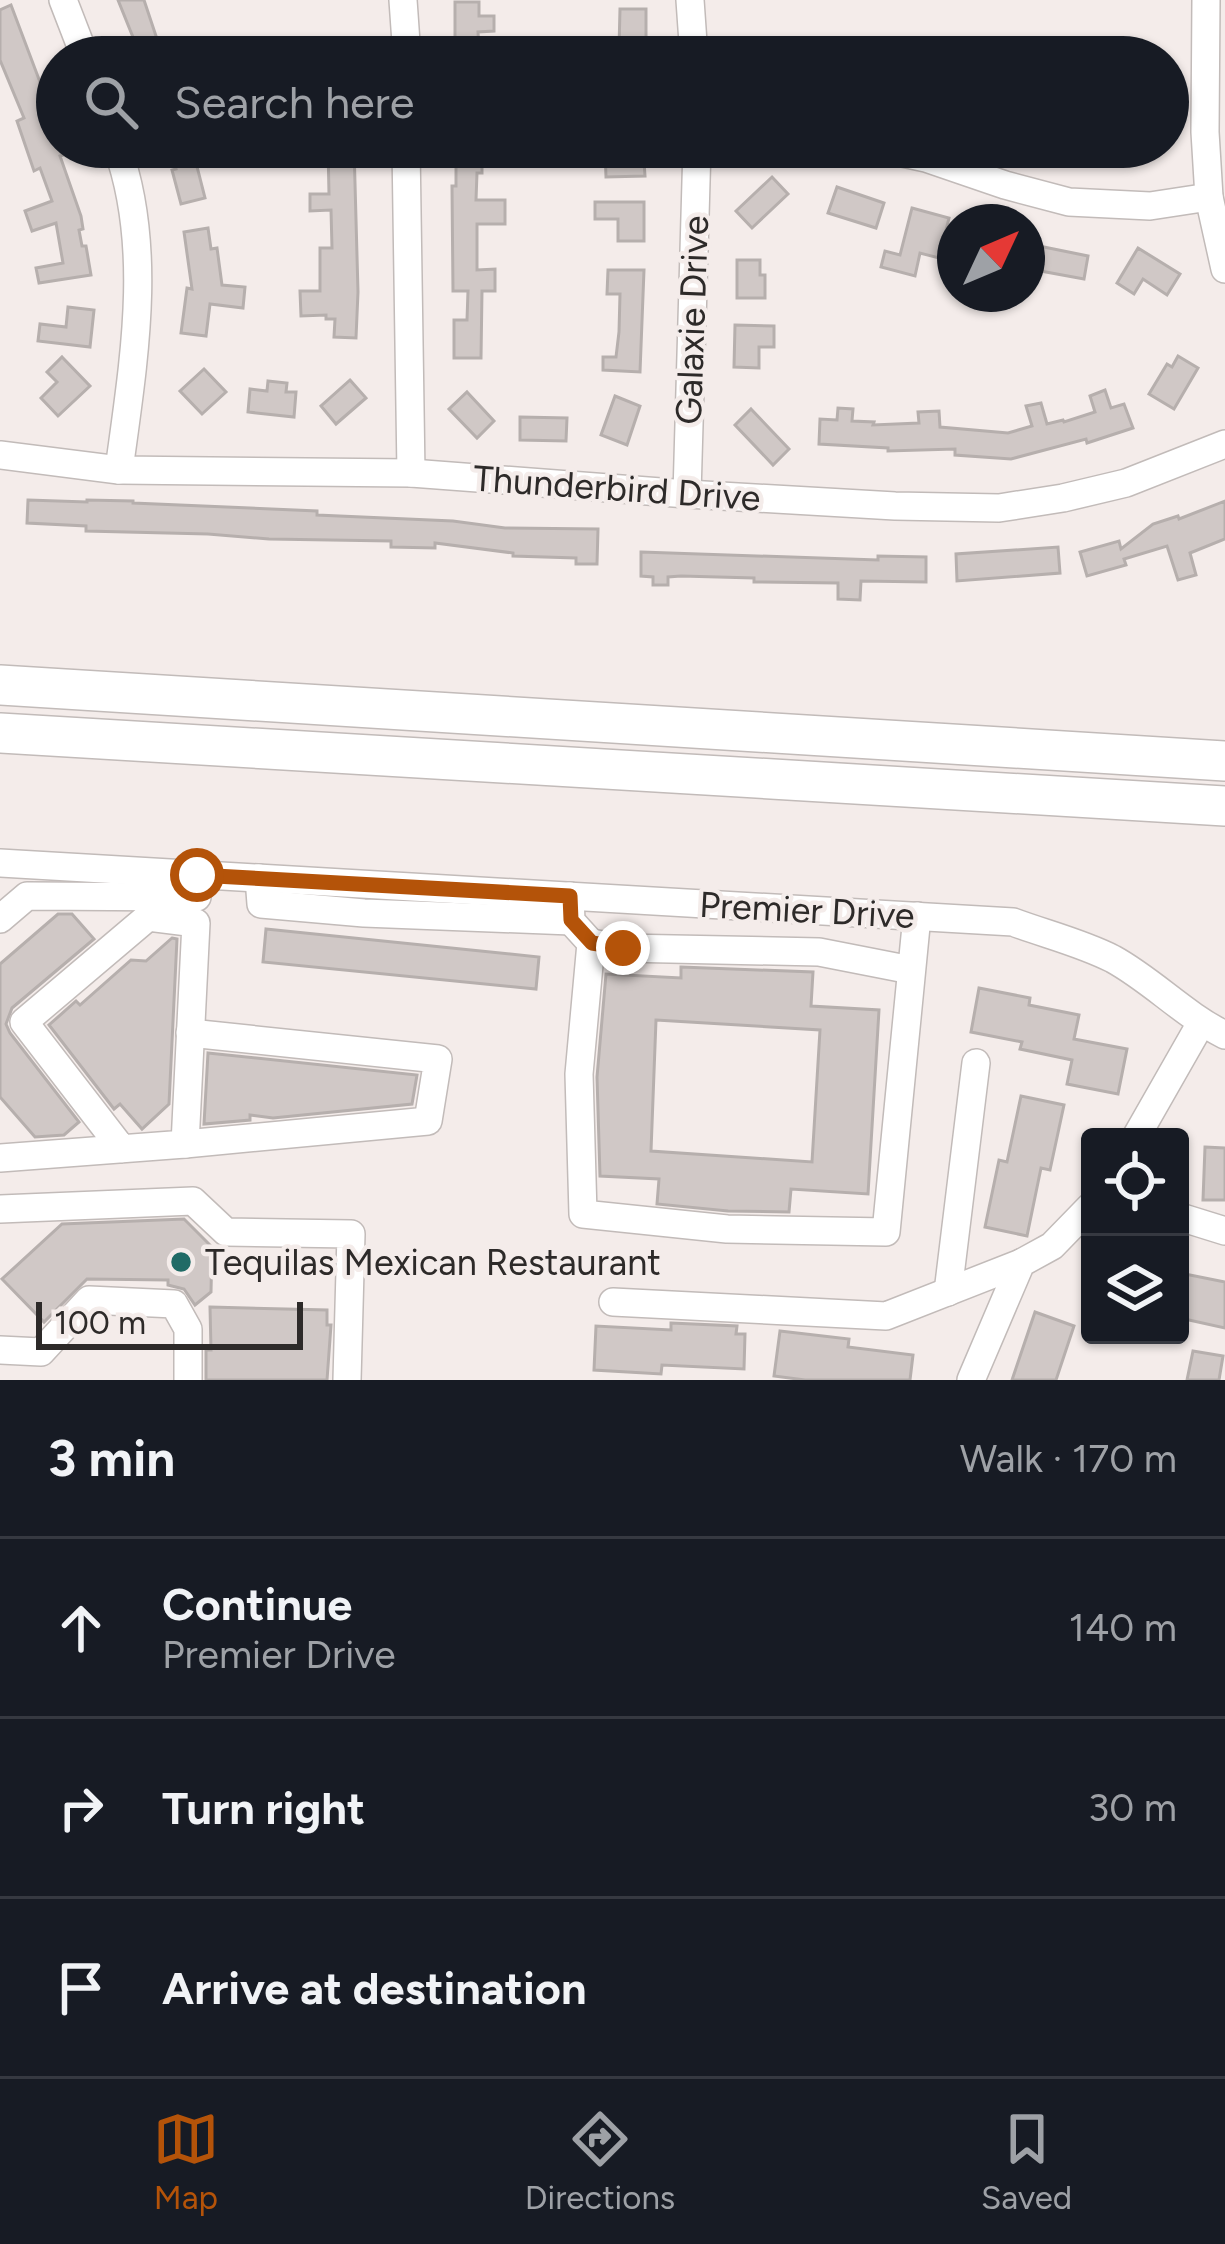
<!DOCTYPE html>
<meta charset="utf-8">
<style>
:root{--surface:#171b24;--page:#20242c;--text:#f1f3f6;--muted:#9ea1a6;--line:#363941;--accent:#b45309}
body{margin:0;font-family:Figtree,sans-serif;background:var(--page);color:var(--text)}
.controls{position:absolute;right:36px;bottom:36px;display:grid;overflow:hidden;border-radius:12px;box-shadow:0 3px 9px #0004}
.controls button{width:108px;height:108px;display:grid;place-items:center;padding:0;border:0;border-bottom:3px solid var(--line);background:var(--surface);color:var(--text);font:60px sans-serif}
.compass{position:absolute;left:937px;top:204px;width:108px;height:108px;border-radius:50%;background:var(--surface);box-shadow:0 3px 9px #0004;rotate:46deg}
.scale{position:absolute;left:36px;bottom:30px;width:267px;box-sizing:border-box;padding-left:12px;border:6px solid #2d2a29;border-top:0;font-size:33px;line-height:42px;white-space:nowrap;color:#2d2a29;-webkit-text-stroke:9px #f4ecea;paint-order:stroke}
.stop{position:absolute;width:36px;height:36px;margin:-27px;border:9px solid #b45309;border-radius:50%;background:#fff}
.stop.end{background:#b45309;border-color:#fff;box-shadow:0 3px 12px #0008}
.list{margin:0;padding:0;list-style:none}
h2{display:flex;justify-content:space-between;align-items:center;height:156px;margin:0;padding:0 48px;font-size:51px}
h2 small{font-size:39px;font-weight:400;color:var(--muted)}
.list li{display:grid;grid-template-columns:78px 1fr auto;gap:36px;align-items:center;box-sizing:border-box;height:180px;padding:0 48px;border-top:3px solid var(--line)}
.list b{display:block;font-size:45px;white-space:nowrap}
.list p{margin:0;font-size:39px;white-space:nowrap;color:var(--muted)}
.list em{font-size:39px;font-style:normal;color:var(--muted)}
.icon{flex:none;width:66px;height:66px;fill:none;stroke:currentColor;stroke-width:2;stroke-linecap:round;stroke-linejoin:round}
.map{position:relative;flex:none;width:1225px;height:1380px;overflow:hidden}
.search{position:absolute;background:var(--surface);box-shadow:0 3px 9px #0004;left:36px;right:36px;top:36px;height:132px;display:flex;align-items:center;gap:30px;box-sizing:border-box;padding:0 42px;border-radius:66px;color:var(--muted);font-size:45px}
.sheet{height:696px;background:var(--surface)}
nav{display:flex;justify-content:space-around;align-items:center;box-sizing:border-box;height:168px;border-top:3px solid var(--line);background:var(--surface);font-size:33px;color:var(--muted)}
nav a{display:grid;justify-items:center;gap:6px}
nav .on{color:var(--accent)}
.map>svg:first-child{display:block}
</style>
<div class="map">
<svg width="1225" height="1380" viewBox="0 0 1225 1380">
<rect width="100%" height="100%" fill="#f4ecea"/>
<g fill="#d0c8c6" stroke="#b6afad" stroke-width="3" fill-rule="evenodd">
<path d="M118,0h26l19,57h-22z"/>
<path d="M455,2h24v14h15v15l-16,1 1,16h-24z"/>
<path d="M11,5l35,93 -2,1 13,39v9h3l3,8 -3,1 21,60 2,13 -4,1 3,16h4l5,29 -52,8 -3,-15 27,-5 -7,-40 -24,8 -7,-20 27,-10 -12,-33 -6,3 -17,-50 7,-3 -24,-58v-50z"/>
<path d="M620,9h26v39h-27z"/>
<path d="M169,147h23l13,51 -24,6 -9,-34 4,-1z"/>
<path d="M328,147h26l4,145 -2,46 -22,-1 1,-18h-9v-4l-25,1 -1,-25h20v-43h12l-1,-38 -21,1v-17h19z"/>
<path d="M456,147h26v26h-5l-1,27h29v24h-28v46l18,-1v22h-13l-1,67h-27v-38h13l1,-29h-15l-1,-105h4z"/>
<path d="M620,147h23l2,29 -39,1 -1,-27 15,-1z"/>
<path d="M772,177l16,17 -36,34 -16,-17z"/>
<path d="M837,187l47,16 -8,25 -48,-15z"/>
<path d="M595,202h49v39h-26v-22h-23z"/>
<path d="M912,208l37,10 -10,40 -19,-5 -5,23 -34,-9 4,-16 15,4z"/>
<path d="M208,228l3,21 6,-1 5,37 23,2 -2,21 -33,-4 -4,32 -25,-3 6,-45 5,1 -8,-57z"/>
<path d="M1039,246l49,10 -4,23 -49,-9z"/>
<path d="M1138,248l42,26 -13,21 -24,-16 -9,15 -17,-11z"/>
<path d="M737,260h23v15h5v23h-28z"/>
<path d="M608,270h36l-4,102 -37,-2v-13h13l3,-25 1,-38h-13z"/>
<path d="M68,307l26,3 -4,37 -52,-6 2,-17 26,3z"/>
<path d="M735,325l39,1v21h-15v21l-25,-1z"/>
<path d="M1178,356l20,12 -24,41 -25,-15 18,-30 5,3z"/>
<path d="M62,357l28,29 -32,30 -17,-18 16,-16 -10,-10z"/>
<path d="M204,369l22,23 -24,22 -22,-23z"/>
<path d="M350,380l16,18 -30,26 -15,-18z"/>
<path d="M268,381l19,2 -1,9h10l-2,25 -46,-5 2,-23 17,2z"/>
<path d="M1105,390l6,18 13,-4 9,24 -46,15 -1,-4 -75,20 -56,-4v-6l-67,2v-3l-69,-4 1,-25 17,1 1,-12 15,1 -1,12 22,1 -1,3 46,-2 -1,-11 21,-1 1,16 68,6 24,-7 -6,-20 15,-3 6,21 16,-4 1,2 31,-10 -5,-16z"/>
<path d="M467,392l27,29 -17,17 -28,-29z"/>
<path d="M615,396l25,10 -13,39 -26,-10z"/>
<path d="M751,409l38,40 -16,16 -38,-40z"/>
<path d="M520,417l47,1 -1,23 -46,-1z"/>
<path d="M28,500l59,2v-2l46,1v2l184,8v4l136,6 52,7 93,1 -1,35h-21v-6l-63,-2v-3l-78,-10v5l-44,-1v-6l-122,-2 -61,-5 -122,-3v-5l-59,-3z"/>
<path d="M1225,501v38l-35,14 6,22 -18,5 -11,-34 -43,13 2,6 -39,11 -7,-24 39,-11 2,8 32,-25 25,-8 1,3z"/>
<path d="M1058,547l2,26 -103,8 -1,-27z"/>
<path d="M641,552l237,8v-4l48,1v25l-65,-1 -1,19 -22,-1v-16l-84,-1v-4l-73,-2 -13,1v8h-15v-8l-12,-1z"/>
<path d="M58,914h14l22,25 -82,69 -6,16 4,9 69,89 -15,13 -29,2 -35,-40v-133z"/>
<path d="M266,929l273,28 -3,32 -273,-27z"/>
<path d="M172,938l5,1 -8,165 -27,25 -22,-25 -6,5 -65,-84 27,-24 4,4 51,-45 15,1z"/>
<path d="M681,967l132,5 -2,34 68,4 -11,184 -77,-5 -2,23 -61,-1 -71,-7 2,-25 -59,-3 -3,-99 9,-103 75,4zM656,1020l164,10 -8,132 -161,-11z"/>
<path d="M979,988l51,10 -1,7 50,10 -5,24 53,10 -9,45 -51,-10 5,-24 -52,-11 2,-7 -51,-10z"/>
<path d="M208,1053l209,22 -5,29 -139,14 -23,-3v5l-46,4z"/>
<path d="M1021,1096l43,9 -14,65 -9,-2 -14,68 -42,-9 14,-67 8,2z"/>
<path d="M1205,1147l20,1v52h-22z"/>
<path d="M184,1219l28,28 -1,45 -16,13 -11,-16 -16,-4v-5l-81,-1 -43,43 -42,-43 60,-55z"/>
<path d="M1180,1273l45,9v46l-45,-10z"/>
<path d="M210,1307l117,3v15h4l-4,55h-121v-30h5z"/>
<path d="M1035,1312l39,14 -18,54h-44z"/>
<path d="M671,1323l66,3 -1,8h9l-1,35 -82,-4 -1,9 -67,-4 2,-44 75,4z"/>
<path d="M780,1331l69,8 -1,8 65,8 -3,25h-105l-31,-4z"/>
<path d="M1193,1351l30,5 -4,24h-32z"/>
</g>
<g fill="none" stroke-linecap="round" stroke-linejoin="round">
<defs>
<g id="minor">
<path d="M63,0l22,57"/>
<path d="M403,0l4,57"/>
<path d="M690,0l4,57"/>
<path d="M1206,0l-1,132 4,65 16,72"/>
<path d="M117,147c37,102 16,218 2,323"/>
<path d="M406,147l5,326"/>
<path d="M875,147l51,11 79,27 64,17 81,4 59,-9"/>
<path d="M0,455l119,15 292,3 276,21 208,12 104,2 64,-10 63,-15 99,-39"/>
<path d="M687,494l10,-347"/>
<path d="M0,863l1013,59c32,12 69,21 100,37 40,22 71,56 112,76"/>
<path d="M259,878l2,26 103,9 207,8"/>
<path d="M570,896l1,25 20,22 -12,131 4,140 144,15 159,3 31,-316"/>
<path d="M0,919l27,-23 170,1v-22"/>
<path d="M591,943l32,5 196,4 92,18"/>
<path d="M1136,1137l65,-114"/>
<path d="M185,1144l243,-23 10,-62 -248,-26"/>
<path d="M0,1158l185,-14 11,-221 -48,-6 -124,105 98,127"/>
<path d="M0,1209l193,-8 33,31 125,2 -4,146"/>
<path d="M1180,1217l45,14"/>
<path d="M948,1292l28,-229"/>
<path d="M613,1302l273,14 135,-53"/>
<path d="M0,1350l41,2 48,-52 85,4 14,25v51"/>
<path d="M971,1380l50,-117 31,-17 38,-39"/>
</g>
<g id="highway">
<path d="M0,685l1225,76"/>
<path d="M0,733l1225,73"/>
</g>
</defs>
<use href="#minor" stroke="#c2bbb9" stroke-width="30"/>
<use href="#highway" stroke="#c2bbb9" stroke-width="42"/>
<use href="#minor" stroke="#fff" stroke-width="27"/>
<use href="#highway" stroke="#fff" stroke-width="39"/>
</g>
<g fill="none" stroke-linecap="round" stroke-linejoin="round">
<path stroke="#b45309" stroke-width="15" d="M197,875l373,21 1,24 21,23 31,5"/>
</g>
<circle fill="#206b66" stroke="#f4ecea" stroke-width="4.5" cx="181" cy="1262" r="12"/>
<g text-anchor="middle" dominant-baseline="central" stroke-width="9" stroke-linejoin="round" paint-order="stroke">
<g font-size="36" fill="#2d2a29" stroke="#f4ecea">
<text transform="translate(692 320) rotate(-88)">Galaxie Drive</text>
<text transform="translate(617 488) rotate(4)">Thunderbird Drive</text>
<text transform="translate(807 910) rotate(3)">Premier Drive</text>
</g>
<g font-size="36" fill="#2d2a29" stroke="#f4ecea" text-anchor="start">
<text x="205" y="1262">Tequilas Mexican Restaurant</text>
</g>
</g>
</svg>
<div class="controls">
<button><svg class="icon" aria-label="locate" viewBox="0 0 24 24"><circle cx="12" cy="12" r="6"/><path d="M12 2v4M12 18v4M2 12h4M18 12h4"/></svg></button>
<button><svg class="icon" aria-label="layers" viewBox="0 0 24 24"><path d="M12 4l9 5-9 5-9-5zM3 14l9 5 9-5"/></svg></button>
</div>
<svg class="compass" viewBox="-18 -18 36 36"><path d="M0-13l5 13h-10z" fill="#e53935"/><path d="M0 13l5-13h-10z" fill="#9ea1a6"/></svg>
<div class="scale">100 m</div>
<div class="stop" style="left:197px;top:875px"></div>
<div class="stop end" style="left:623px;top:948px"></div>
<div class="search"><svg class="icon" aria-label="search" viewBox="0 0 24 24"><circle cx="10" cy="10" r="6"/><path d="M15 15l6 6"/></svg>Search here</div>
</div>
<section class="sheet">
<h2>3 min<small>Walk · 170 m</small></h2>
<ul class="list">
<li><svg class="icon" aria-label="ahead" viewBox="0 0 24 24"><path d="M12 20V5M6 11l6-6 6 6"/></svg><div><b>Continue</b><p>Premier Drive</p></div><em>140 m</em></li>
<li><svg class="icon" aria-label="right" viewBox="0 0 24 24"><path d="M7 20v-9h11M14 6l5 5-5 5"/></svg><div><b>Turn right</b></div><em>30 m</em></li>
<li><svg class="icon" aria-label="arrive" viewBox="0 0 24 24"><path d="M6 21V4h12l-3 4 3 4H6"/></svg><div><b>Arrive at destination</b></div></li>
</ul>
</section>
<nav>
<a class="on"><svg class="icon" aria-label="map" viewBox="0 0 24 24"><path d="M3 6l6-2 6 2 6-2v14l-6 2-6-2-6 2zM9 4v14M15 6v14"/></svg>Map</a>
<a><svg class="icon" aria-label="directions" viewBox="0 0 24 24"><path d="M12 3l9 9-9 9-9-9zM9 14v-3h6M13 9l2 2-2 2"/></svg>Directions</a>
<a><svg class="icon" aria-label="saved" viewBox="0 0 24 24"><path d="M7 4h10v16l-5-4-5 4z"/></svg>Saved</a>
</nav>
